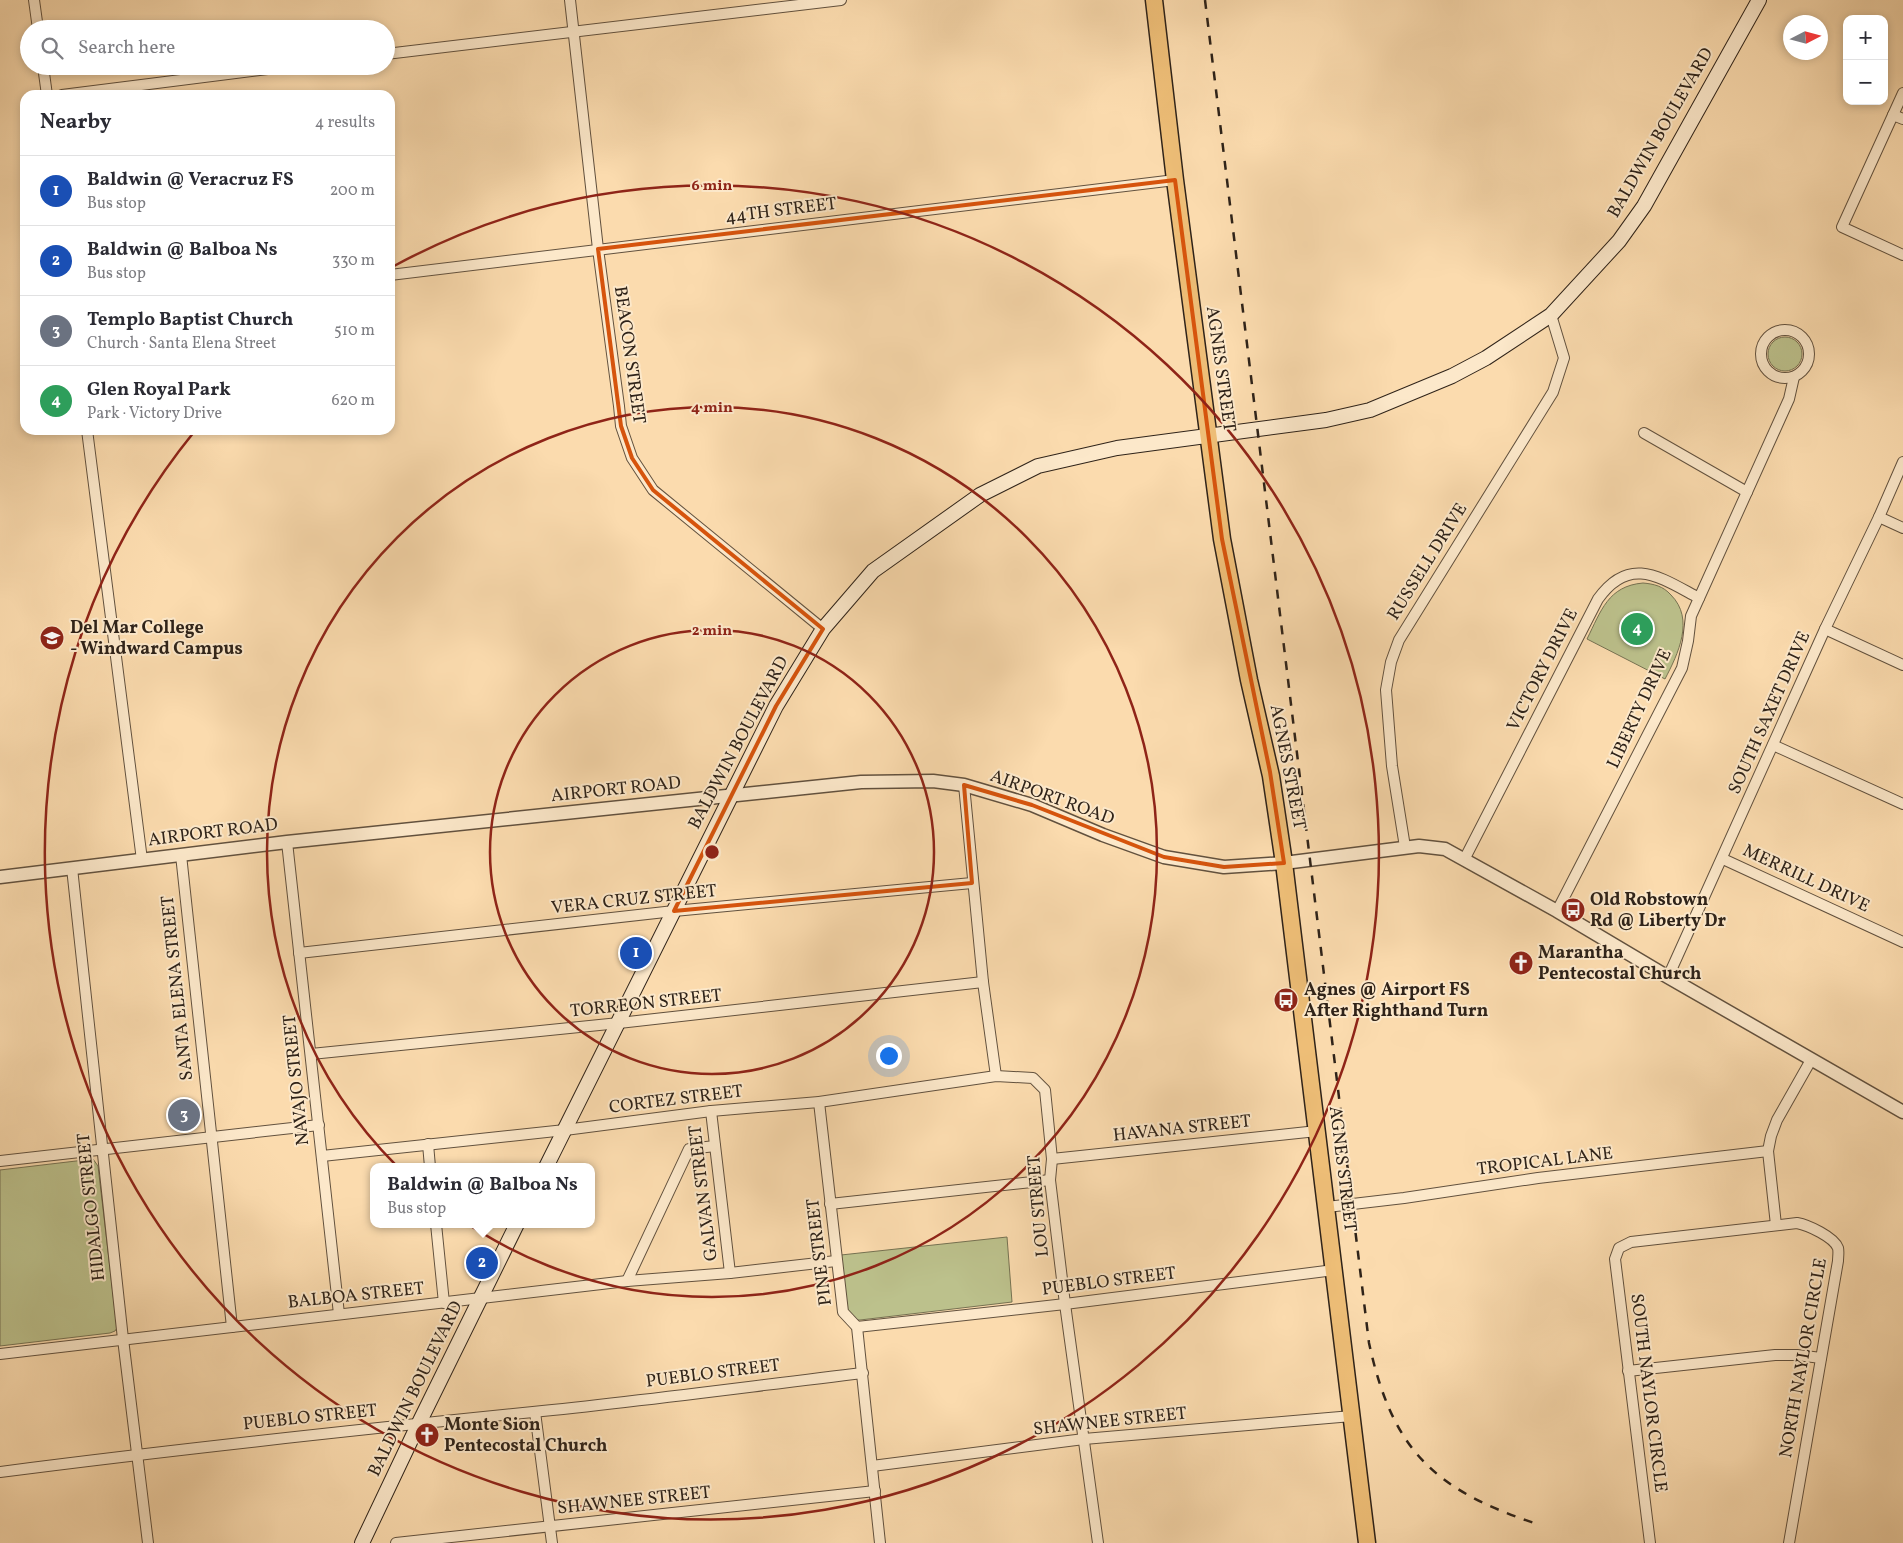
<!DOCTYPE html>
<meta charset="utf-8">
<style>
:root{--surface:#fff;--page:#f7f7f7;--text:#2b2b33;--muted:#7c7c81;--line:#e1e1e2;--accent:#0f766e}
body{margin:0;font-family:Vollkorn,serif;background:var(--page);color:var(--text)}
.controls{position:absolute;right:15px;top:15px;display:grid;overflow:hidden;border-radius:10px;box-shadow:0 2px 8px #0003}
.controls button{width:45px;height:45px;display:grid;place-items:center;padding:0;border:0;border-bottom:1px solid var(--line);background:var(--surface);color:var(--text);font:25px sans-serif}
.compass{position:absolute;left:1783px;top:15px;width:45px;height:45px;border-radius:50%;background:var(--surface);box-shadow:0 2px 8px #0003;rotate:84deg}
.you{position:absolute;left:888px;top:1055px;width:18px;height:18px;margin:-12px;border:4px solid #fff;border-radius:50%;background:#1a73e8;box-shadow:0 0 0 8px #1a73e833}
.badge{display:grid;place-items:center;width:32px;height:32px;border-radius:50%;background:var(--accent);color:#fff;font-size:16px;font-weight:700}
.pin{position:absolute;translate:-50% -50%;border:2px solid #fff;box-shadow:0 1px 5px #0006}
.popup{position:absolute;left:370px;top:1163px;width:225px;height:65px;box-sizing:border-box;display:grid;place-content:center;border-radius:10px;background:var(--surface);filter:drop-shadow(0 1px 4px #0005);font-size:16px;white-space:nowrap;color:var(--muted)}
.popup b{font-size:19px;color:var(--text)}
.popup::after{content:'';position:absolute;left:50%;top:100%;margin-left:-10px;border:10px solid transparent;border-top-color:var(--surface)}
.list{margin:0;padding:0;list-style:none}
h2{display:flex;justify-content:space-between;align-items:center;height:65px;margin:0;padding:0 20px;font-size:21px}
h2 small{font-size:16px;font-weight:400;color:var(--muted)}
.list li{display:grid;grid-template-columns:32px 1fr auto;gap:15px;align-items:center;box-sizing:border-box;height:70px;padding:0 20px;border-top:1px solid var(--line)}
.list b{display:block;font-size:19px;white-space:nowrap}
.list p{margin:0;font-size:16px;white-space:nowrap;color:var(--muted)}
.list em{font-size:16px;font-style:normal;color:var(--muted)}
.icon{flex:none;width:28px;height:28px;fill:none;stroke:currentColor;stroke-width:2;stroke-linecap:round;stroke-linejoin:round}
.map{position:relative;flex:none;width:1903px;height:1543px;overflow:hidden}
.search{position:absolute;background:var(--surface);box-shadow:0 2px 8px #0003;left:20px;top:20px;width:375px;height:55px;display:flex;align-items:center;gap:12px;box-sizing:border-box;padding:0 18px;border-radius:28px;color:var(--muted);font-size:19px}
.panel{position:absolute;background:var(--surface);box-shadow:0 2px 8px #0003;left:20px;top:90px;width:375px;height:345px;border-radius:15px}
.map>svg:first-child{display:block}
</style>
<div class="map">
<svg width="1903" height="1543" viewBox="0 0 1903 1543">
<rect width="100%" height="100%" fill="#fbdbae"/>
<filter id="stains"><feTurbulence type="fractalNoise" baseFrequency=".004" numOctaves="4"/><feColorMatrix values="0 0 0 0 .2 0 0 0 0 .09 0 0 0 0 .02 0 0 0 .5 -.17"/></filter>
<radialGradient id="worn" r=".72"><stop offset=".6" stop-color="#630" stop-opacity="0"/><stop offset="1" stop-color="#630" stop-opacity=".3"/></radialGradient>
<g fill="#bcc18c" stroke="#767252">
<circle cx="1785" cy="354" r="17"/>
<path d="M1643,583c11,1 20,3 28,12 24,24 7,59 -6,84l-78,-40c14,-28 21,-53 56,-56z"/>
<path d="M93,1159l5,7 19,162 -2,3 -5,2 -110,13v-176z"/>
<path d="M1007,1237l5,65 -152,18h-4l-8,-7 -7,-58z"/>
</g>
<g fill="none" stroke-linecap="round" stroke-linejoin="round">
<defs>
<g id="minor">
<path d="M34,0l4,29"/>
<path d="M570,0l28,249 21,157 2,20 11,32 21,32 170,139"/>
<path d="M386,54l455,-54"/>
<path d="M43,66l4,29"/>
<path d="M1903,93l-61,134 61,28"/>
<path d="M62,95l230,-29"/>
<path d="M1893,115l10,4"/>
<path d="M390,275l785,-95"/>
<circle cx="1785" cy="354" r="24"/>
<path d="M87,430l55,430"/>
<path d="M1644,433l103,59"/>
<path d="M1879,517l24,11"/>
<path d="M1825,629l78,36"/>
<path d="M1773,745l130,59"/>
<path d="M964,785l19,197 13,94"/>
<path d="M287,842l52,472"/>
<path d="M1405,847l-13,-81 -6,-76 5,-28 8,-22 154,-248 11,-34 -13,-43"/>
<path d="M181,855l51,472"/>
<path d="M1723,859l180,83"/>
<path d="M1464,860l134,-261c32,-45 63,-21 101,-1"/>
<path d="M72,868l51,471 25,204"/>
<path d="M1557,911l125,-243 6,-27 3,-25 98,-217 5,-22"/>
<path d="M299,953l375,-42 298,-28"/>
<path d="M1668,977l157,-348 54,-112 24,-55"/>
<path d="M311,1054l308,-31 364,-41"/>
<path d="M819,1102l24,210 14,15 23,216"/>
<path d="M711,1111l19,162"/>
<path d="M428,1144l2,23"/>
<path d="M322,1156l243,-26 146,-19 108,-9 177,-26 37,2 12,12 7,69 -2,21 15,124 33,239"/>
<path d="M1052,1159l265,-28"/>
<path d="M0,1161l319,-36"/>
<path d="M830,1204l220,-24"/>
<path d="M1327,1207l77,-9 134,-20 230,-27"/>
<path d="M436,1224l8,79"/>
<path d="M1776,1225l-8,-74 3,-15 6,-16 34,-60"/>
<path d="M627,1281l62,-132 26,-3"/>
<path d="M857,1327l208,-23 269,-34"/>
<path d="M0,1354l627,-73 103,-8 106,-12"/>
<path d="M1628,1371l147,-16h22l24,3"/>
<path d="M535,1412l17,131"/>
<path d="M872,1466l212,-27 268,-23"/>
<path d="M0,1472c178,-23 355,-42 533,-60 110,-11 220,-26 330,-39"/>
<path d="M396,1543l479,-52"/>
<path d="M1650,1543l-35,-284 4,-11 12,-6 166,-19c11,2 37,14 41,25 1,4 0,9 0,13l-49,282"/>
</g>
<path id="tertiary" d="M0,877l287,-35 574,-60 72,-1 31,4 68,20 71,30 61,22 60,10 60,-4 135,-17 26,3 112,62 111,66 235,135"/>
<g id="secondary">
<path d="M546,1167l230,-461 47,-77 50,-58 107,-76 58,-29 79,-18 209,-28 44,-10 82,-34 34,-18 65,-43 68,-74 25,-35 115,-206"/>
<path d="M362,1543l57,-120 98,-199"/>
</g>
<path id="primary" d="M1154,0l21,180 47,359 27,141 22,96 13,87 83,680"/>
</defs>
<use href="#minor" stroke="#62513e" stroke-width="12"/>
<use href="#tertiary" stroke="#62513e" stroke-width="15"/>
<use href="#secondary" stroke="#2f2319" stroke-width="16"/>
<use href="#primary" stroke="#2f2319" stroke-width="19"/>
<use href="#minor" stroke="#fce8ca" stroke-width="10"/>
<use href="#tertiary" stroke="#fce8ca" stroke-width="12"/>
<use href="#secondary" stroke="#fce8ca" stroke-width="14"/>
<use href="#primary" stroke="#eebe77" stroke-width="16"/>
<path stroke="#2f2319" stroke-width="2.5" stroke-dasharray="9 9" stroke-linecap="butt" d="M1205,0l164,1343c23,106 64,146 165,180"/>
</g>
<path fill="none" stroke="#d6540d" stroke-width="4" stroke-linejoin="round" d="M1175,180l47,359 48,233 14,91 -60,4 -60,-10 -132,-52 -68,-20 8,98 -298,28 102,-205 47,-77 -170,-139 -21,-32 -11,-32 -23,-177z"/>
<g fill="none" stroke="#8f2418" stroke-width="2.5">
<circle cx="712" cy="852" r="222"/>
<circle cx="712" cy="852" r="445"/>
<path d="M394 266A667 667 0 1 1 194 432"/>
</g>
<defs>
<symbol id="university-disc" viewBox="-11 -11 22 22"><circle r="9.5" fill="#8f2418" stroke="#fce8ca"/><path d="M0-5L7-2L0 1L-7-2ZM-4 1L0 2.5L4 1V4Q0 6-4 4Z" fill="#fff"/></symbol>
<symbol id="bus-disc" viewBox="-11 -11 22 22"><circle r="9.5" fill="#8f2418" stroke="#fce8ca"/><path d="M-5-6H5V4H4V6H2V4H-2V6H-4V4H-5ZM-3.5-4V0h7V-4ZM-3.5 1.2v1.5H-2V1.2ZM2 1.2v1.5H3.5V1.2Z" fill="#fff"/></symbol>
<symbol id="church-disc" viewBox="-11 -11 22 22"><circle r="9.5" fill="#8f2418" stroke="#fce8ca"/><path d="M-1.2-6h2.4v3.5h3.3v2.4h-3.3V6h-2.4V-.1h-3.3v-2.4h3.3Z" fill="#fff"/></symbol>
</defs>
<g fill-rule="evenodd">
<use href="#university-disc" x="38" y="624" width="28" height="28"/>
<use href="#bus-disc" x="1559" y="896" width="28" height="28"/>
<use href="#church-disc" x="1507" y="949" width="28" height="28"/>
<use href="#bus-disc" x="1272" y="986" width="28" height="28"/>
<use href="#church-disc" x="413" y="1421" width="28" height="28"/>
</g>
<g text-anchor="middle" dominant-baseline="central" stroke-width="4" stroke-linejoin="round" paint-order="stroke">
<g font-size="18" fill="#2f2319" stroke="#fce8ca">
<text transform="translate(1661 133) rotate(-60)">BALDWIN BOULEVARD</text>
<text transform="translate(781 211) rotate(-7)">44TH STREET</text>
<text transform="translate(629 355) rotate(82)">BEACON STREET</text>
<text transform="translate(1220 369) rotate(82)">AGNES STREET</text>
<text transform="translate(1428 562) rotate(-58)">RUSSELL DRIVE</text>
<text transform="translate(1543 670) rotate(-63)">VICTORY DRIVE</text>
<text transform="translate(1640 709) rotate(-65)">LIBERTY DRIVE</text>
<text transform="translate(1770 713) rotate(-66)">SOUTH SAXET DRIVE</text>
<text transform="translate(739 743) rotate(-62)">BALDWIN BOULEVARD</text>
<text transform="translate(1287 767) rotate(79)">AGNES STREET</text>
<text transform="translate(616 790) rotate(-6)">AIRPORT ROAD</text>
<text transform="translate(1052 798) rotate(20)">AIRPORT ROAD</text>
<text transform="translate(213 833) rotate(-7)">AIRPORT ROAD</text>
<text transform="translate(1806 879) rotate(25)">MERRILL DRIVE</text>
<text transform="translate(634 900) rotate(-6)">VERA CRUZ STREET</text>
<text transform="translate(178 988) rotate(-96)">SANTA ELENA STREET</text>
<text transform="translate(646 1004) rotate(-6)">TORREON STREET</text>
<text transform="translate(297 1080) rotate(-96)">NAVAJO STREET</text>
<text transform="translate(676 1100) rotate(-7)">CORTEZ STREET</text>
<text transform="translate(1182 1129) rotate(-6)">HAVANA STREET</text>
<text transform="translate(1545 1162) rotate(-7)">TROPICAL LANE</text>
<text transform="translate(1342 1169) rotate(83)">AGNES STREET</text>
<text transform="translate(704 1193) rotate(-97)">GALVAN STREET</text>
<text transform="translate(1039 1206) rotate(-95)">LOU STREET</text>
<text transform="translate(92 1207) rotate(-96)">HIDALGO STREET</text>
<text transform="translate(820 1252) rotate(-97)">PINE STREET</text>
<text transform="translate(1109 1282) rotate(-7)">PUEBLO STREET</text>
<text transform="translate(356 1296) rotate(-6)">BALBOA STREET</text>
<text transform="translate(1804 1358) rotate(-80)">NORTH NAYLOR CIRCLE</text>
<text transform="translate(713 1374) rotate(-7)">PUEBLO STREET</text>
<text transform="translate(416 1389) rotate(-64)">BALDWIN BOULEVARD</text>
<text transform="translate(1648 1393) rotate(83)">SOUTH NAYLOR CIRCLE</text>
<text transform="translate(310 1418) rotate(-6)">PUEBLO STREET</text>
<text transform="translate(1110 1422) rotate(-6)">SHAWNEE STREET</text>
<text transform="translate(634 1501) rotate(-6)">SHAWNEE STREET</text>
</g>
<g font-size="18" font-weight="bold" fill="#2f2319" stroke="#fce8ca" text-anchor="start">
<text x="70" y="628">Del Mar College<tspan x="70" dy="21">- Windward Campus</tspan></text>
<text x="1590" y="900">Old Robstown<tspan x="1590" dy="21">Rd @ Liberty Dr</tspan></text>
<text x="1538" y="953">Marantha<tspan x="1538" dy="21">Pentecostal Church</tspan></text>
<text x="1304" y="990">Agnes @ Airport FS<tspan x="1304" dy="21">After Righthand Turn</tspan></text>
<text x="444" y="1425">Monte Sion<tspan x="444" dy="21">Pentecostal Church</tspan></text>
</g>
</g>
<circle cx="712" cy="852" r="8" fill="#8f2418" stroke="#fce8ca" stroke-width="2.5"/>
<g font-size="15" text-anchor="middle" font-weight="bold" fill="#8f2418" stroke="#fce8ca" stroke-width="4" stroke-linejoin="round" paint-order="stroke">
<text x="712" y="190">6 min</text>
<text x="712" y="412">4 min</text>
<text x="712" y="635">2 min</text>
</g>
<rect width="100%" height="100%" filter="url(#stains)"/>
<rect width="100%" height="100%" fill="url(#worn)"/>
</svg>
<div class="controls">
<button>+</button>
<button>−</button>
</div>
<svg class="compass" viewBox="-18 -18 36 36"><path d="M0-13l5 13h-10z" fill="#e53935"/><path d="M0 13l5-13h-10z" fill="#7c7c81"/></svg>
<div class="you"></div>
<div class="pin badge" style="left:636px;top:953px;background:#1a4fb4">1</div>
<div class="pin badge" style="left:482px;top:1263px;background:#1a4fb4">2</div>
<div class="popup"><b>Baldwin @ Balboa Ns</b>Bus stop</div>
<div class="pin badge" style="left:184px;top:1115px;background:#6b7280">3</div>
<div class="pin badge" style="left:1637px;top:629px;background:#2e9e5b">4</div>
<div class="search"><svg class="icon" aria-label="search" viewBox="0 0 24 24"><circle cx="10" cy="10" r="6"/><path d="M15 15l6 6"/></svg>Search here</div>
<section class="panel">
<h2>Nearby<small>4 results</small></h2>
<ul class="list">
<li><span class="badge" style="background:#1a4fb4">1</span><div><b>Baldwin @ Veracruz FS</b><p>Bus stop</p></div><em>200 m</em></li>
<li><span class="badge" style="background:#1a4fb4">2</span><div><b>Baldwin @ Balboa Ns</b><p>Bus stop</p></div><em>330 m</em></li>
<li><span class="badge" style="background:#6b7280">3</span><div><b>Templo Baptist Church</b><p>Church · Santa Elena Street</p></div><em>510 m</em></li>
<li><span class="badge" style="background:#2e9e5b">4</span><div><b>Glen Royal Park</b><p>Park · Victory Drive</p></div><em>620 m</em></li>
</ul>
</section>
</div>
